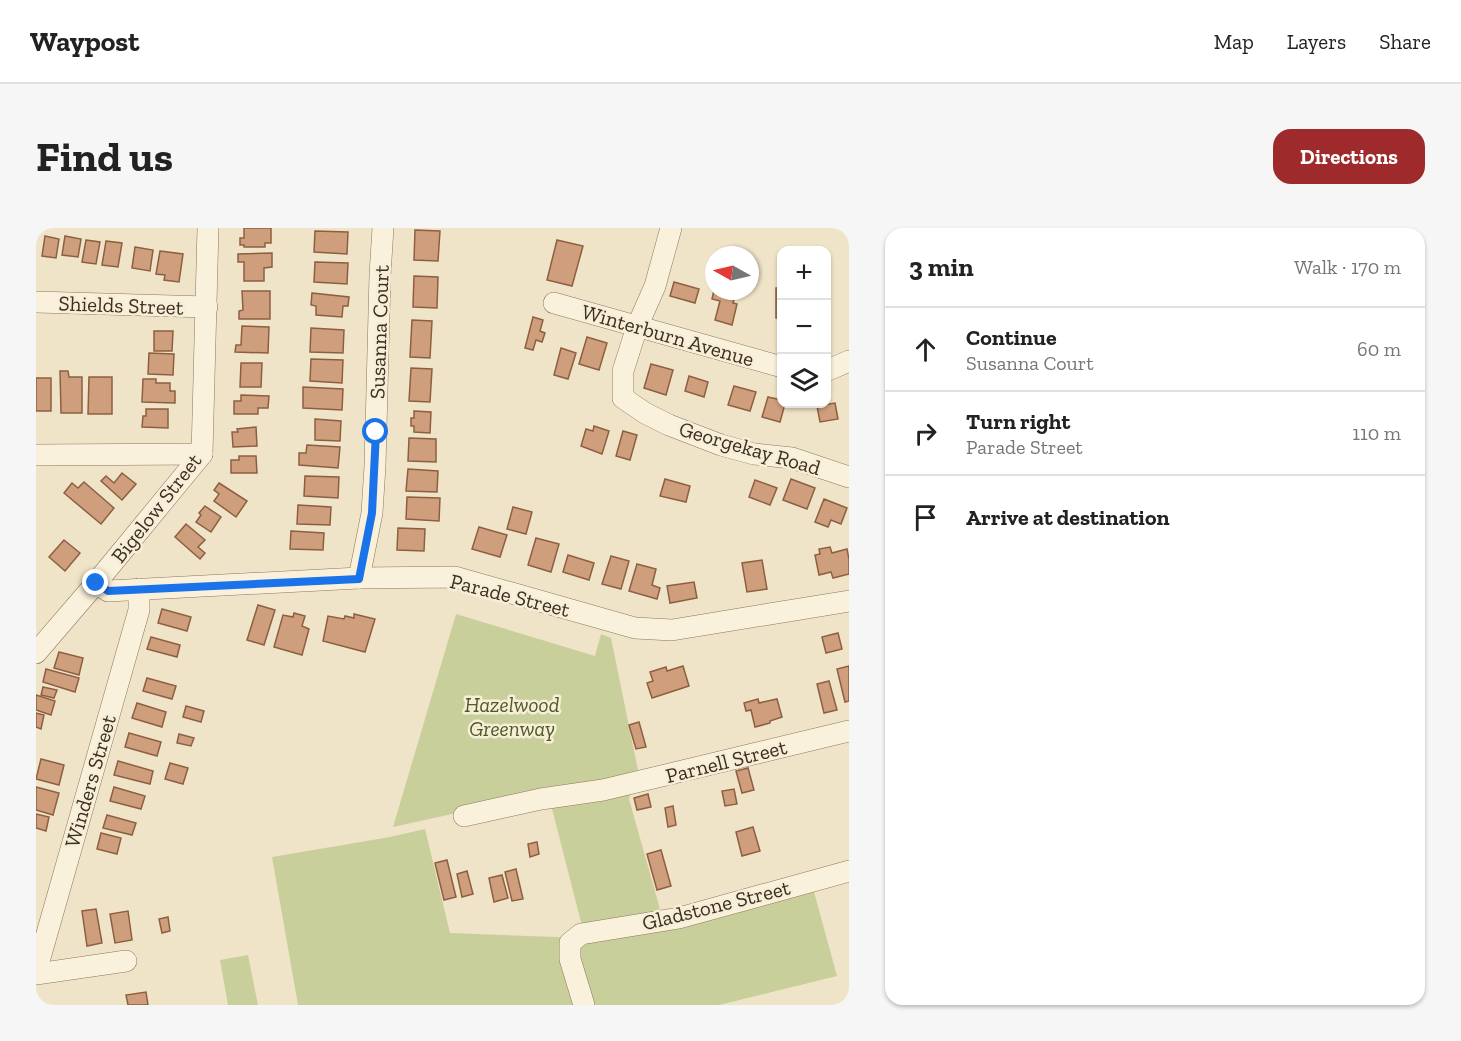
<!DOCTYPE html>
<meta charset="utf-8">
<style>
:root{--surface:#fff;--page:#f6f6f6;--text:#222;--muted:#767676;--line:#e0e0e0;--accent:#9e2a2b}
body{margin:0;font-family:"Zilla Slab",serif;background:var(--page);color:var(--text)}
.controls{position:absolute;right:18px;top:18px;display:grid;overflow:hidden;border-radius:12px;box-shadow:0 2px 4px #0004}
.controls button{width:54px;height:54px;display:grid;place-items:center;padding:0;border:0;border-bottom:2px solid var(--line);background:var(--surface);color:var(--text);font:30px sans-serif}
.compass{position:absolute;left:669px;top:18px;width:54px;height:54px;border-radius:50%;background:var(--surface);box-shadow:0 2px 4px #0004;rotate:278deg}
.stop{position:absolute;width:18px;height:18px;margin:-14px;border:4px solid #1a73e8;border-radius:50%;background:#fff}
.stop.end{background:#1a73e8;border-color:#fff;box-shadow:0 2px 6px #0008}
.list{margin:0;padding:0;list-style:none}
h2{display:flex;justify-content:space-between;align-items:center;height:78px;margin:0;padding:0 24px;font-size:26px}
h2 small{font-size:20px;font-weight:400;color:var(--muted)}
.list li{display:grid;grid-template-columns:39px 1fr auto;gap:18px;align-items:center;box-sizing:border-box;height:84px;padding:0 24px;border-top:2px solid var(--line)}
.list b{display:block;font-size:22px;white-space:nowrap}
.list p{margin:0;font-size:20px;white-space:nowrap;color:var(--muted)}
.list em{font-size:20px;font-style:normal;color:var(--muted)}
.icon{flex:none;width:33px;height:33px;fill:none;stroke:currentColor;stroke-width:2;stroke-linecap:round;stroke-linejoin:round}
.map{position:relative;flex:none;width:813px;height:777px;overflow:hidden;border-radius:18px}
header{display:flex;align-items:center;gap:36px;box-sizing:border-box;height:84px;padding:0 30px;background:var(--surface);border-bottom:2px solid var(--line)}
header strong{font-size:28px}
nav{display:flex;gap:33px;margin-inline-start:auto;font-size:21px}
.intro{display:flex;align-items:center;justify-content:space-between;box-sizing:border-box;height:144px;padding:0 36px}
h1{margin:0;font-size:42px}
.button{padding:15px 27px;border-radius:18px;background:var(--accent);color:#fff;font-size:21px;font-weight:700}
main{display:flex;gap:36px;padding:0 36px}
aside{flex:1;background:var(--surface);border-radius:18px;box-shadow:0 2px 4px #0004}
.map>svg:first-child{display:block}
</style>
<header>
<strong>Waypost</strong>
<nav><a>Map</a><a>Layers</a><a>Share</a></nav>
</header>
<div class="intro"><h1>Find us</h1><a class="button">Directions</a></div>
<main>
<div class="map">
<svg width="813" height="777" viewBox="0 0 813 777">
<rect width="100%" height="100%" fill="#f0e4c8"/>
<g fill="#c9cf9b">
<path d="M420,386l139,42 6,-22 10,4 27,132 -9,29 37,131 147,-42 24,88 -118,29h-421l-26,-148 118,-20 35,-8 25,104 135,5 -37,-145 -155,34z"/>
<path d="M212,727l10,50h-30l-8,-45z"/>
</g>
<g fill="#cf9f7d" stroke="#8d5f41" stroke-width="1.5">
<path d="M208,0h27v15h-6v4h-21v-2h-4v-7h4z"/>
<path d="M379,2l25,1 -2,30 -24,-1z"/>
<path d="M279,3l33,1 -1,22 -33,-2z"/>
<path d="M9,8l14,3 -3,19 -14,-2z"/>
<path d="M29,8l16,3 -3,18 -16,-2z"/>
<path d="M50,12l14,2 -4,22 -14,-2z"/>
<path d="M521,12l26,6 -11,40 -25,-6z"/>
<path d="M70,13l16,2 -4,24 -16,-2z"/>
<path d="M99,19l18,3 -3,21 -18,-3z"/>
<path d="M124,23l23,3 -4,28 -15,-2 1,-5 -9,-1z"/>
<path d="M236,25v14l-8,1v13h-20v-19h-6v-8z"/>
<path d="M279,34l33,1 -1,21 -33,-2z"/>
<path d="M378,48l24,1 -1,31 -24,-1z"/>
<path d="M638,54l25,7 -4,14 -25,-7z"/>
<rect x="740" y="60" width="6" height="30"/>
<path d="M678,62v1h14l8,2 -3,10 4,1 -5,21 -17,-5 5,-19 -8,-2z"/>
<path d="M206,63h28v28h-31v-8l4,-1z"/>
<path d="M276,65l37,4 -1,9h-5l-1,11 -26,-2v-9l-5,-1z"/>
<path d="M497,89l10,3 -3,11 5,2 -3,9 -6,-2 -3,10 -8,-2z"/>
<path d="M376,92l20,1 -2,37 -20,-1z"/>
<path d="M206,98l27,1 -1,26 -33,-1 1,-7h5z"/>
<path d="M275,100l33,2 -1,23 -33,-1z"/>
<path d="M118,103h19l-1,20h-18z"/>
<path d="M551,109l20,6 -8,27 -20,-6z"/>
<path d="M525,120l15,5 -8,26 -14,-4z"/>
<path d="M113,125l25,1 -1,21 -25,-1z"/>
<path d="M275,131l32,1 -1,23 -32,-2z"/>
<path d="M205,135h21l-1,24h-21z"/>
<path d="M615,136l22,6 -7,25 -22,-7z"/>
<path d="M375,140l21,1 -2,33 -21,-1z"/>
<path d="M24,143h8l1,6h13v36h-21z"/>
<path d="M653,148l19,6 -4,15 -19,-6z"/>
<path d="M53,149h23v37h-24z"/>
<rect x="0" y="150" width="15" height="33"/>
<path d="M107,151h13v4h14v8h5v12l-33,-1z"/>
<path d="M698,158l22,6 -6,19 -22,-6z"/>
<path d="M267,159l40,2 -1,21 -39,-2z"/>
<path d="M205,167l28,1 -1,12h-10v6h-24v-13h7z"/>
<path d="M732,169l14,3v4h3l-5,18 -18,-5z"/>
<path d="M799,175l3,16 -18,3 -3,-16z"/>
<path d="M110,181h22v19l-26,-1 1,-11h3z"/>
<path d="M378,183l17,1 -1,21 -16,-1v-6h-3v-8h3z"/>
<path d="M279,191l26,2 -1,20 -25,-1z"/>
<path d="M558,198l15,5 -7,23 -21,-8 5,-17 7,2z"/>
<path d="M220,199l1,19 -24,1 -1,-15h6l-1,-3z"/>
<path d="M587,203l14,4 -7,25 -14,-4z"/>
<path d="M373,210l27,1v23l-28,-1z"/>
<path d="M271,217l33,2 -2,21 -39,-3v-12h7z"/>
<path d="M203,228h17l1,17h-26v-13h8z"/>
<path d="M372,241l30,2 -1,21 -31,-1z"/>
<path d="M86,245l14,11 -14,16 -21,-19 5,-5 8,7z"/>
<path d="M269,248l34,1 -1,21 -34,-2z"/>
<path d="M629,251l25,7 -4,16 -26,-6z"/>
<path d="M755,251l24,9 -8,21 -24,-9z"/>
<path d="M719,252l22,8 -7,17 -21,-8z"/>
<path d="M48,254l30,26 -13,16 -37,-31 8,-10 6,5z"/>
<path d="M183,255l28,18 -11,16 -22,-16 5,-7 -5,-4z"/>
<path d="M371,269l33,1 -1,23 -33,-2z"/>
<path d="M788,271l23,9 -6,16 -10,-4 -3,7 -13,-5z"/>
<path d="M262,277l33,2 -1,18 -33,-1z"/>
<path d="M169,278l16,11 -10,15 -15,-10 5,-7 -2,-2z"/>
<path d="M477,279l19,5 -6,22 -19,-5z"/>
<path d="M150,296l19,16 -7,7 7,6 -5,6 -25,-22z"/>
<path d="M443,299l28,8 -7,22 -28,-8z"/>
<path d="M362,300l27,1 -1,22 -27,-1z"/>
<path d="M255,303l33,2 -1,17 -33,-1z"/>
<path d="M500,310l23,6 -8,28 -23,-7z"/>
<path d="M28,312l16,13 -15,18 -16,-14z"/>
<path d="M794,319l2,6 15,-4 2,10v15l-16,4 -2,-6 -12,3 -4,-20 5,-1 -1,-5z"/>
<path d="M532,327l26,8 -5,17 -26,-8z"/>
<path d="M575,328l18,5 -8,28 -19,-5z"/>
<path d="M726,332l5,29 -20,3 -5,-29z"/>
<path d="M601,336l19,5 -4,16 8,3 -3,11 -28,-8z"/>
<path d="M658,354l3,16 -27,5 -3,-17z"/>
<path d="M222,377l17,5 -11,35 -17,-5z"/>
<path d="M126,381l29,8 -4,14 -29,-8z"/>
<path d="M258,385l11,3 -3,10 7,3 -7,26 -28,-8 9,-32 10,2z"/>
<path d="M318,386l21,5 -10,33 -42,-11 5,-25 16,3 1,-3 9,2z"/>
<path d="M802,405l4,16 -16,4 -4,-16z"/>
<path d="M115,409l29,8 -3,12 -30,-8z"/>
<path d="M23,424l24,6 -4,17 -25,-7z"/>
<path d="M647,438l6,20 -37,12 -5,-15 6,-2 -3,-9 16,-5 1,4z"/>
<path d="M813,438v35l-4,1 -8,-33z"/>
<path d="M10,441l33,9 -4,14 -32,-10z"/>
<path d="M111,450l29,8 -4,13 -29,-8z"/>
<path d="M793,453l8,29 -13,3 -7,-29z"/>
<path d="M7,459l14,3 -3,8 -13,-3z"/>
<path d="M0,467l19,6 -4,14 -15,-5z"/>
<path d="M722,471l1,4 18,-4 5,18 -12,4v2l-15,4 -4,-17 -5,1 -2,-8z"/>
<path d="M101,475l29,9 -4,15 -30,-9z"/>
<path d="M150,478l18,5 -3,11 -18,-5z"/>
<path d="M0,485l8,2 -3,14 -5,-2z"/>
<path d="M603,494l7,25 -10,2 -7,-24z"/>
<path d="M93,505l32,9 -4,14 -32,-9z"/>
<path d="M143,506l15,4 -3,8 -14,-3z"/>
<path d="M5,531l23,6 -5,20 -23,-6z"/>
<path d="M82,533l35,10 -3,13 -36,-9z"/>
<path d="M134,535l18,5 -5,16 -18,-5z"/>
<path d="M712,540l6,22 -12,3 -6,-22z"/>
<path d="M0,559l23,6 -6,22 -17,-5z"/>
<path d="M78,559l31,9 -4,13 -31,-8z"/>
<path d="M698,561l3,15 -12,2 -3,-15z"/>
<path d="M612,566l3,13 -14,3 -3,-12z"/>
<path d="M637,578l3,19 -8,2 -3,-19z"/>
<path d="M0,586l13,3 -3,14 -10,-3z"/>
<path d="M71,587l29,8 -4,12 -29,-7z"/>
<path d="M717,599l7,24 -18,5 -6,-24z"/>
<path d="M65,605l20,5 -4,16 -20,-5z"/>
<path d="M501,614l2,12 -9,3 -2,-13z"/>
<path d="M625,622l10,36 -14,4 -10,-36z"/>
<path d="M411,632l9,37 -12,3 -9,-37z"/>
<path d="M480,641l7,30 -11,2 -7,-29z"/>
<path d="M431,643l6,23 -11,3 -5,-23z"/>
<path d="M466,647l6,23 -14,4 -5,-24z"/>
<path d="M60,681l6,34 -15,3 -5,-35z"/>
<path d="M92,683l4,29 -17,3 -5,-29z"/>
<path d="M132,689l2,14 -8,2 -3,-14z"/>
<path d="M110,764l2,13h-20l-2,-10z"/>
</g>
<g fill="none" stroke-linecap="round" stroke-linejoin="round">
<defs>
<g id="minor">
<path d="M635,0l-16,58 -18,41 -14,44v27l22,15 24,12 52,20 33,9 38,4 57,19"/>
<path d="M0,74l171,5"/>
<path d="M518,75l228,64"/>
<path d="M790,143l23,-10"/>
<path d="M0,227l166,-1"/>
<path d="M323,350l13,-65 3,-47 5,-191 3,-47"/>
<path d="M60,355l12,8 251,-13 96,-1 180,51 37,2 177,-29"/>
<path d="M0,425l60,-70 106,-129 6,-226"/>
<path d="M428,588l77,-17 62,-9 246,-59"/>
<path d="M0,744l103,-362v-21"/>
<path d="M0,746l90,-13"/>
<path d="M548,777l-14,-46v-16l11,-9 98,-16 170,-47"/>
</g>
</defs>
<use href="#minor" stroke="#8d765c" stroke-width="22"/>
<use href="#minor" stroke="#faf1dc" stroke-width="21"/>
</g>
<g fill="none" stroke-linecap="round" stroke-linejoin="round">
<path stroke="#1a73e8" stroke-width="8" d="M60,355l12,8 251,-12 13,-66 4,-81"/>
</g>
<g text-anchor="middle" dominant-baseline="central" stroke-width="5" stroke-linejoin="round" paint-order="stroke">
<g font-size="21" fill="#3d2e20" stroke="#f7eed8">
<text transform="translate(85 77) rotate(2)">Shields Street</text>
<text transform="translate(343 104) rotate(-88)">Susanna Court</text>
<text transform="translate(632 107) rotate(16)">Winterburn Avenue</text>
<text transform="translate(714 220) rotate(16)">Georgekay Road</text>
<text transform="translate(120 280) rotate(-52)">Bigelow Street</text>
<text transform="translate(474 367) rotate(14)">Parade Street</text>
<text transform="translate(690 533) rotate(-14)">Parnell Street</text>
<text transform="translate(54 553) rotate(-74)">Winders Street</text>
<text transform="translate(680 677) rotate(-14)">Gladstone Street</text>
</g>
<g font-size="21" font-style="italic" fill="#4d5a26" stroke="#f7eed8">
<text x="476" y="476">Hazelwood<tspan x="476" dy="24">Greenway</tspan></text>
</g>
</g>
</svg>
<div class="controls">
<button>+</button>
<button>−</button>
<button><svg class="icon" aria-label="layers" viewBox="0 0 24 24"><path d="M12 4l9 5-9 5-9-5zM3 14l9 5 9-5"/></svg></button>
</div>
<svg class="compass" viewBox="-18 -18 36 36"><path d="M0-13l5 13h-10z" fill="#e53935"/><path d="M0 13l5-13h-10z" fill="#767676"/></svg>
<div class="stop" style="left:340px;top:204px"></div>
<div class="stop end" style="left:60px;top:355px"></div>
</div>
<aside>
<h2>3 min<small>Walk · 170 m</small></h2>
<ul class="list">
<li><svg class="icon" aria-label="ahead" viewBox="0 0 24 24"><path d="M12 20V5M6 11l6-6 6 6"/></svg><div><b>Continue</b><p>Susanna Court</p></div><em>60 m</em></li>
<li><svg class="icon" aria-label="right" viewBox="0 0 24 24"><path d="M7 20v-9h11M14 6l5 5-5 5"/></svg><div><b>Turn right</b><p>Parade Street</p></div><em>110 m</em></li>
<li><svg class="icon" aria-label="arrive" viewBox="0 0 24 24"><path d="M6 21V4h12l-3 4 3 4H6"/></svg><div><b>Arrive at destination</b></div></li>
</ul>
</aside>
</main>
